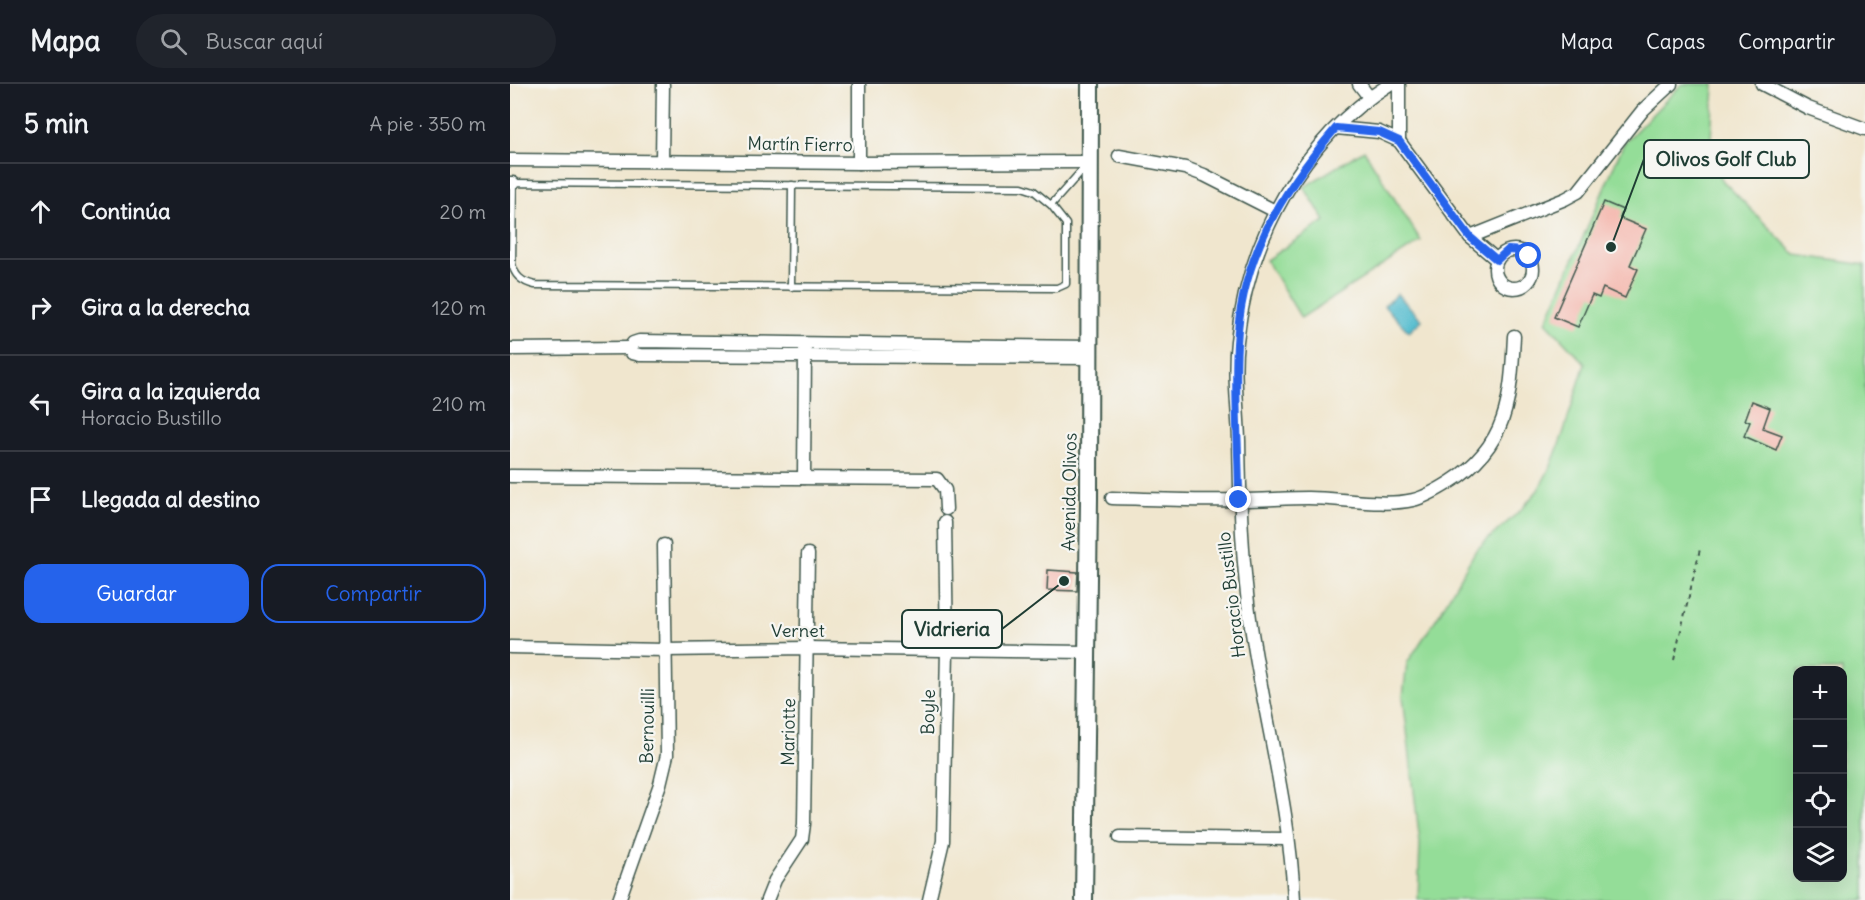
<!DOCTYPE html>
<html lang="es">
<meta charset="utf-8">
<style>
:root{--surface:#171b24;--page:#20242c;--text:#f1f3f6;--muted:#9ea1a6;--line:#363941;--accent:#2563eb}
body{margin:0;font-family:Delius,sans-serif;background:var(--page);color:var(--text)}
.controls{position:absolute;right:18px;bottom:18px;display:grid;overflow:hidden;border-radius:12px;box-shadow:0 6px 24px #0002}
.controls button{width:54px;height:54px;display:grid;place-items:center;padding:0;border:0;border-bottom:2px solid var(--line);background:var(--surface);color:var(--text);font:30px sans-serif}
.stop{position:absolute;width:18px;height:18px;margin:-14px;border:4px solid #2563eb;border-radius:50%;background:#fff}
.stop.end{background:#2563eb;border-color:#fff;box-shadow:0 2px 6px #0008}
.list{margin:0;padding:0;list-style:none}
h2{display:flex;justify-content:space-between;align-items:center;height:78px;margin:0;padding:0 24px;font-size:26px}
h2 small{font-size:20px;font-weight:400;color:var(--muted)}
.list li{display:grid;grid-template-columns:39px 1fr auto;gap:18px;align-items:center;box-sizing:border-box;height:96px;padding:0 24px;border-top:2px solid var(--line)}
.list b{display:block;font-size:22px;white-space:nowrap}
.list p{margin:0;font-size:20px;white-space:nowrap;color:var(--muted)}
.list em{font-size:20px;font-style:normal;color:var(--muted)}
.actions{display:flex;gap:12px;padding:18px 24px}
.actions a{flex:1;padding:14px 0;border:2px solid var(--accent);border-radius:18px;text-align:center;font-size:21px;color:var(--accent)}
.actions .main{background:var(--accent);color:#fff}
.icon{flex:none;width:33px;height:33px;fill:none;stroke:currentColor;stroke-width:2;stroke-linecap:round;stroke-linejoin:round}
.map{position:relative;flex:none;width:1355px;height:816px;overflow:hidden}
header{display:flex;align-items:center;gap:36px;box-sizing:border-box;height:84px;padding:0 30px;background:var(--surface);border-bottom:2px solid var(--line)}
header strong{font-size:28px}
nav{display:flex;gap:33px;margin-inline-start:auto;font-size:21px}
.search{width:420px;height:54px;background:var(--page);display:flex;align-items:center;gap:15px;box-sizing:border-box;padding:0 21px;border-radius:33px;color:var(--muted);font-size:22px}
main{display:flex}
aside{flex:1;background:var(--surface)}
.map>svg:first-child{display:block}
</style>
<header>
<strong>Mapa</strong>
<div class="search"><svg class="icon" aria-label="search" viewBox="0 0 24 24"><circle cx="10" cy="10" r="6"/><path d="M15 15l6 6"/></svg>Buscar aquí</div>
<nav><a>Mapa</a><a>Capas</a><a>Compartir</a></nav>
</header>
<main>
<aside>
<h2>5 min<small>A pie · 350 m</small></h2>
<ul class="list">
<li><svg class="icon" aria-label="ahead" viewBox="0 0 24 24"><path d="M12 20V5M6 11l6-6 6 6"/></svg><div><b>Continúa</b></div><em>20 m</em></li>
<li><svg class="icon" aria-label="right" viewBox="0 0 24 24"><path d="M7 20v-9h11M14 6l5 5-5 5"/></svg><div><b>Gira a la derecha</b></div><em>120 m</em></li>
<li><svg class="icon" aria-label="left" viewBox="0 0 24 24"><path d="M17 20v-9H6M10 6l-5 5 5 5"/></svg><div><b>Gira a la izquierda</b><p>Horacio Bustillo</p></div><em>210 m</em></li>
<li><svg class="icon" aria-label="arrive" viewBox="0 0 24 24"><path d="M6 21V4h12l-3 4 3 4H6"/></svg><div><b>Llegada al destino</b></div></li>
</ul>
<div class="actions"><a class="main">Guardar</a><a>Compartir</a></div>
</aside>
<div class="map">
<svg width="1355" height="816" viewBox="0 0 1355 816">
<rect width="100%" height="100%" fill="#f6f6f2"/>
<filter id="ink" filterUnits="userSpaceOnUse"><feTurbulence type="fractalNoise" baseFrequency=".0167" numOctaves="2"/><feDisplacementMap in="SourceGraphic" scale="12" xChannelSelector="R" yChannelSelector="G"/><feConvolveMatrix kernelMatrix="1 2 1 2 8 2 1 2 1" color-interpolation-filters="sRGB"/></filter>
<filter id="wash" filterUnits="userSpaceOnUse"><feTurbulence type="fractalNoise" baseFrequency=".008" numOctaves="4" result="noise"/><feDisplacementMap in="SourceGraphic" scale="24" xChannelSelector="R" yChannelSelector="G"/><feGaussianBlur stdDeviation="1.35" result="paint"/><feColorMatrix in="noise" values="0 0 0 0 0 0 0 0 0 0 0 0 0 0 0 0 0 1.4 0 .05"/><feComposite in="paint" operator="in"/></filter>
<g filter="url(#wash)">
<rect width="100%" height="100%" fill="#f0e6ce"/>
<g fill="#94dd98" stroke="#5a8d66" stroke-width="1.5" fill-rule="evenodd">
<path d="M1172,0h32l-4,73 13,24 73,74 69,10v635h-447l2,-57 -17,-147 4,-33 31,-47 38,-66 45,-40 17,-20 13,-24 12,-32 22,-70 -39,-42 78,-179zM1288,586h44v208h-44z"/>
<path d="M854,66l57,91 -120,77 -35,-58 59,-39 -21,-34z"/>
</g>
<path fill="#51bbce" stroke="#387c81" stroke-width="1.5" d="M887,210l25,26 -13,12 -25,-26z"/>
<g id="blocks">
<g fill="#f4b0a6">
<path d="M1094,118l19,8 -3,8 26,11 -16,36 8,4 -13,29 -22,-10 -4,10 -7,-3 -14,32 -24,-10z"/>
<path d="M1242,317l18,7 -7,20 19,7 -6,15 -32,-14 6,-14 -5,-2z"/>
<path d="M538,486l30,2 -1,19 -30,-1z"/>
</g>
</g>
</g>
<g filter="url(#ink)">
<use href="#blocks" fill-opacity="0" stroke="#3e564b" stroke-width="1.5"/>
<g fill="none" stroke-linecap="round" stroke-linejoin="round">
<defs>
<g id="lane">
<path d="M541,121l-17,-14 -12,-4 -509,-4 -1,80c2,13 10,19 23,22l522,3 9,-4v-60l-15,-19 34,-38"/>
<path d="M281,203l1,-102"/>
</g>
<g id="street">
<path d="M349,0v79"/>
<path d="M849,0l10,13"/>
<path d="M889,0v57"/>
<path d="M1252,0l46,24 57,21"/>
<path d="M826,44l43,4 20,9 71,96 27,23"/>
<path d="M609,72l66,12 19,7 71,36"/>
<path d="M0,76l349,3 231,-1"/>
<path d="M152,77l1,-77"/>
<path d="M0,99h3"/>
<path d="M960,153l95,-38 13,-7 65,-82 28,-26"/>
<circle cx="1004" cy="185" r="19"/>
<path d="M580,263l-451,-6 -6,2 -3,5 2,5 8,2 450,3"/>
<path d="M0,265l120,-1"/>
<path d="M0,392l427,3 8,11 1,19"/>
<path d="M294,394l1,-128"/>
<path d="M602,414c43,1 86,3 128,2 23,0 46,-2 68,-2 32,0 75,9 105,2 13,-3 26,-11 37,-18 58,-36 61,-84 64,-146"/>
<path d="M0,563l155,3 142,-2 279,4"/>
<path d="M610,753l168,2"/>
<path d="M109,816l41,-116 7,-29 -3,-210"/>
<path d="M257,816l8,-20 27,-41 2,-15 4,-270"/>
<path d="M419,816l14,-59 4,-191 -2,-128"/>
<path d="M784,816c-4,-92 -30,-183 -43,-274 -9,-62 -11,-123 -12,-186 -1,-33 -6,-66 -2,-99 11,-102 65,-202 153,-257"/>
</g>
<path id="secondary" d="M574,816l5,-401 1,-415"/>
</defs>
<use href="#lane" stroke="#3e564b" stroke-width="9"/>
<use href="#street" stroke="#3e564b" stroke-width="15"/>
<use href="#secondary" stroke="#3e564b" stroke-width="20"/>
<path stroke="#3e564b" stroke-width="2" stroke-dasharray="4.5 4.5" stroke-linecap="butt" d="M1164,576l26,-111"/>
<use href="#lane" stroke="#fff" stroke-width="6"/>
<use href="#street" stroke="#fff" stroke-width="12"/>
<use href="#secondary" stroke="#fff" stroke-width="16"/>
</g>
</g>
<g fill="none" stroke-linecap="round" stroke-linejoin="round" filter="url(#ink)">
<path stroke="#2563eb" stroke-width="8" d="M729,416c0,-51 -5,-104 -2,-156 4,-86 44,-152 99,-216l43,4 20,9 71,96 27,23 11,-10 15,1 6,5"/>
</g>
<g text-anchor="middle" dominant-baseline="central" stroke-width="4.5" stroke-linejoin="round" paint-order="stroke">
<g font-size="18" fill="#1f3d34" stroke="#f6f6f2">
<text transform="translate(290 60) rotate(1)">Martín Fierro</text>
<text transform="translate(559 408) rotate(-89)">Avenida Olivos</text>
<text transform="translate(721 511) rotate(-97)">Horacio Bustillo</text>
<text x="288" y="546">Vernet</text>
<text transform="translate(418 628) rotate(-89)">Boyle</text>
<text transform="translate(137 642) rotate(-89)">Bernouilli</text>
<text transform="translate(278 648) rotate(-89)">Mariotte</text>
</g>
</g>
<path fill="none" stroke="#1f3d34" stroke-width="2" d="M1101 163L1134 75M554 497L492 545"/>
<g fill="#1f3d34" stroke="#f6f6f2" stroke-width="2">
<circle cx="1101" cy="163" r="6"/>
<circle cx="554" cy="497" r="6"/>
</g>
<g fill="#f6f6f2" stroke="#1f3d34" stroke-width="2">
<rect x="1134" y="56" width="165" height="38" rx="6"/>
<rect x="392" y="526" width="100" height="38" rx="6"/>
</g>
<g font-size="20" text-anchor="middle" font-weight="bold" fill="#1f3d34">
<text x="1216" y="82">Olivos Golf Club</text>
<text x="442" y="552">Vidrieria</text>
</g>
</svg>
<div class="controls">
<button>+</button>
<button>−</button>
<button><svg class="icon" aria-label="locate" viewBox="0 0 24 24"><circle cx="12" cy="12" r="6"/><path d="M12 2v4M12 18v4M2 12h4M18 12h4"/></svg></button>
<button><svg class="icon" aria-label="layers" viewBox="0 0 24 24"><path d="M12 4l9 5-9 5-9-5zM3 14l9 5 9-5"/></svg></button>
</div>
<div class="stop" style="left:1019px;top:172px"></div>
<div class="stop end" style="left:729px;top:416px"></div>
</div>
</main>
